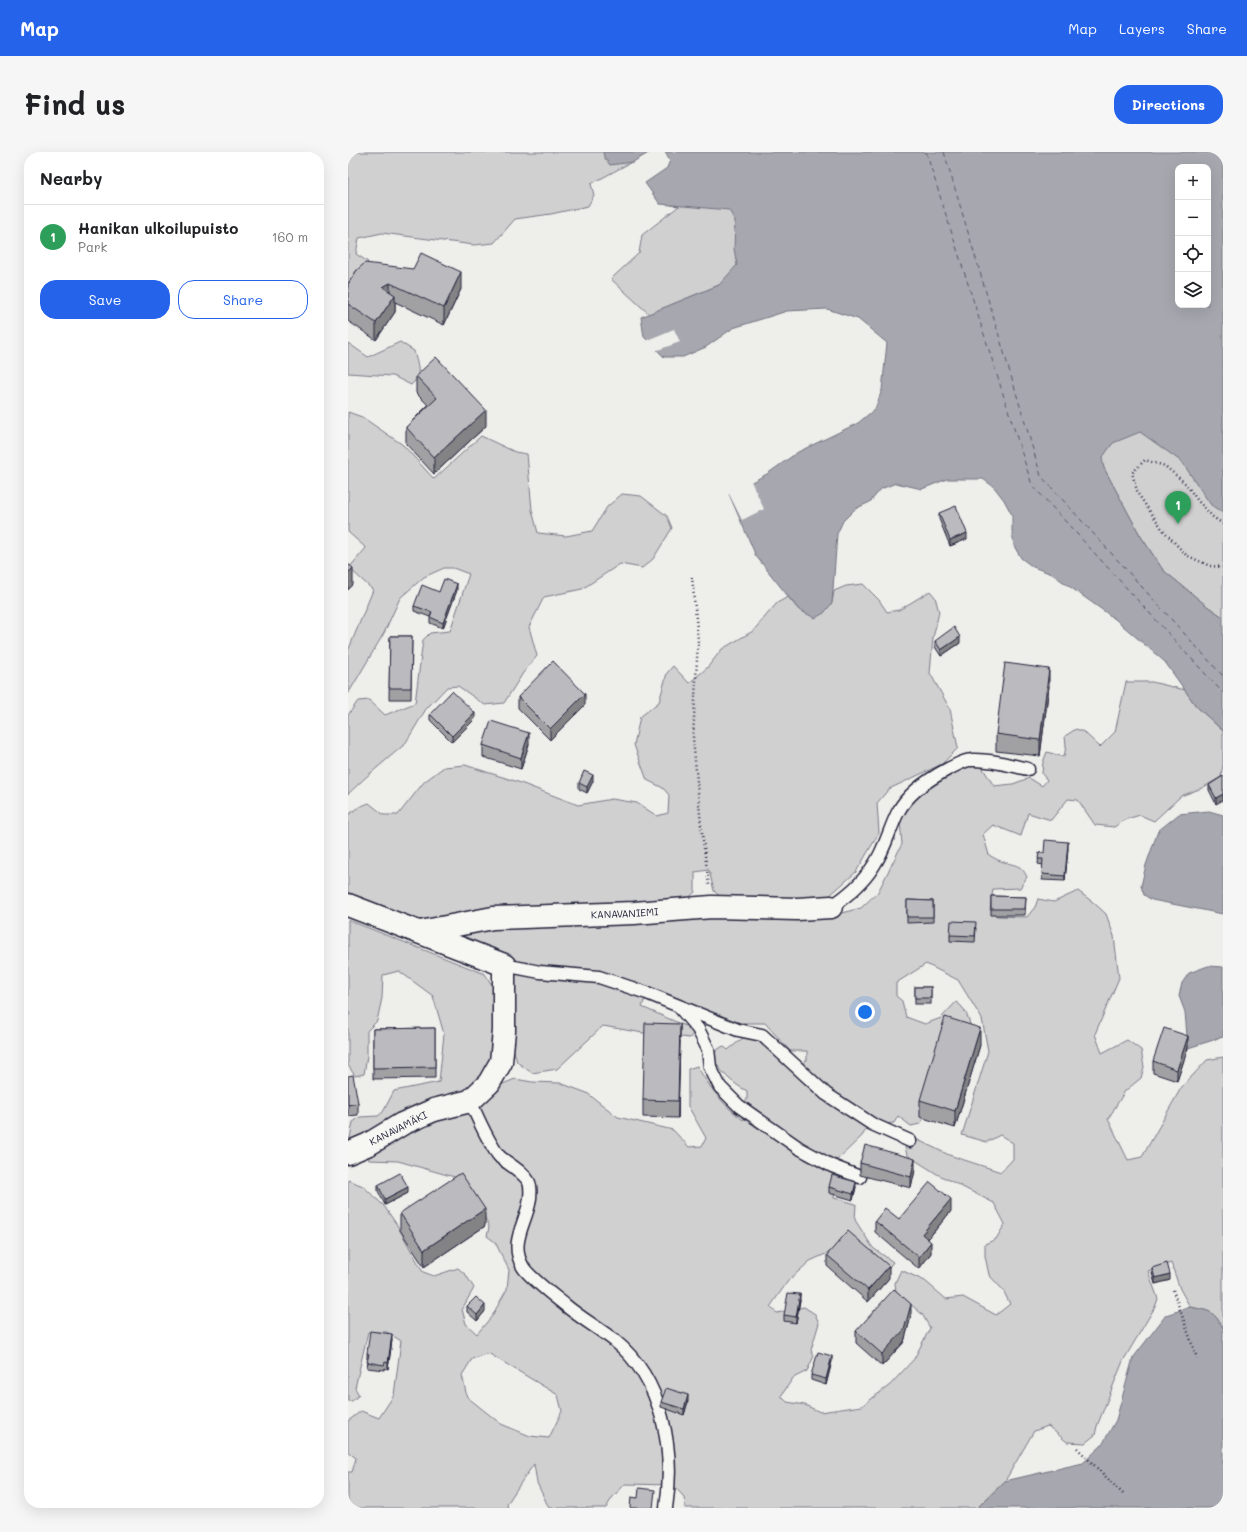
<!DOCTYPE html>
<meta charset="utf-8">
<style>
:root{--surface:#fff;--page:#f6f6f6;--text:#202124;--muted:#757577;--line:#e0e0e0;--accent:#2563eb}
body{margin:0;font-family:Mali,sans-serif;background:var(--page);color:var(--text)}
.controls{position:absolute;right:12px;top:12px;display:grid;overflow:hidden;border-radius:8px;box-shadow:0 4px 16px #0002}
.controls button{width:36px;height:36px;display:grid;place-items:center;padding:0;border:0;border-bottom:1px solid var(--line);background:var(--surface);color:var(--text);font:20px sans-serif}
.you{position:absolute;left:517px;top:860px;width:14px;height:14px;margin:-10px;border:3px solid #fff;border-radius:50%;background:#1a73e8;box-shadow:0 0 0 6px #1a73e833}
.badge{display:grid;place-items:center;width:26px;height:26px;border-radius:50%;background:var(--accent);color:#fff;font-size:13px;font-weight:700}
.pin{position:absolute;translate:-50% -33px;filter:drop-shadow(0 1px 2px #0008)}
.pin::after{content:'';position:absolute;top:21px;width:14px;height:12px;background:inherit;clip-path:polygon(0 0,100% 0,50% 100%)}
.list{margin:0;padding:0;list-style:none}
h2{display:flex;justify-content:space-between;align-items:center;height:52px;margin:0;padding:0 16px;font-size:17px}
h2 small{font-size:13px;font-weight:400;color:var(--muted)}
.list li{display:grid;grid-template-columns:26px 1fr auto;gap:12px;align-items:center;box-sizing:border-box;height:64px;padding:0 16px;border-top:1px solid var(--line)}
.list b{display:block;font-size:15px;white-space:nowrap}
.list p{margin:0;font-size:13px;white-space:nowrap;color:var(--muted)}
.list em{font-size:13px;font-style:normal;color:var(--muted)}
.actions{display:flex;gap:8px;padding:12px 16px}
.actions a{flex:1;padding:9px 0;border:1px solid var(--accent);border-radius:16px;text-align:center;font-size:14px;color:var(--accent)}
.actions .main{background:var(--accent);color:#fff}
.icon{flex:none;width:22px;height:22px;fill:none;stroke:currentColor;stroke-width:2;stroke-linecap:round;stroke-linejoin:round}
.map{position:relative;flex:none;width:875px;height:1356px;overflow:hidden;border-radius:16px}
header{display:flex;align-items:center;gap:24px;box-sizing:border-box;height:56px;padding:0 20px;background:var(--accent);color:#fff}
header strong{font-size:19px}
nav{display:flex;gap:22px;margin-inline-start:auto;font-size:14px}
.intro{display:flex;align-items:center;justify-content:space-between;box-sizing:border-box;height:96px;padding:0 24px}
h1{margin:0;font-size:28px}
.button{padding:10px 18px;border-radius:16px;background:var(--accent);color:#fff;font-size:14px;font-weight:700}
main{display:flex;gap:24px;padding:0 24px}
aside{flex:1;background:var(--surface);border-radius:16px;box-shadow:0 4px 16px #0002}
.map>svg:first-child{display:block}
</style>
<header>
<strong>Map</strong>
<nav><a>Map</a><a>Layers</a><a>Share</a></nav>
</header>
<div class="intro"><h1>Find us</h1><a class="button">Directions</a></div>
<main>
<aside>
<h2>Nearby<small></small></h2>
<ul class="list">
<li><span class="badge" style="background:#2e9e5b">1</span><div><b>Hanikan ulkoilupuisto</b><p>Park</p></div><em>160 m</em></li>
</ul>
<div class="actions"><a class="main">Save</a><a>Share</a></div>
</aside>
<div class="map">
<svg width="875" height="1356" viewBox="0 0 875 1356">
<rect width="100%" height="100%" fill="#eeeeeb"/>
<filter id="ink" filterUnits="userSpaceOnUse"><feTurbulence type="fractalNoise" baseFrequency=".025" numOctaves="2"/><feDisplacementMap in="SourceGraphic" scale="8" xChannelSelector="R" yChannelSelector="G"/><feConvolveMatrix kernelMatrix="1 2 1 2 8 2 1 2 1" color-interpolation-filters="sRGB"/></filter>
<g filter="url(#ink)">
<g fill="#d0d0d1" stroke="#797986" fill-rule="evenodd">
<path d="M0,0h302l-59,32 3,11 -6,11 -37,8 -36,5 -21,24 -20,2 -92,-12 -23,5 -3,16 12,8 -20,28z"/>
<path d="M520,0l-149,133 -70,29 -38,-35 28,-26 3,-18 37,-29 -8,-1z"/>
<path d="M830,56l-38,93 83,73v243l-16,-11 -44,-36 -23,-35 -78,-144z"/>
<path d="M52,190l14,9c3,13 9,24 -3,34l-18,-9 -45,-3v-30l20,14z"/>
<path d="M0,260l14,5 41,28 31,34 47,-43 34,16 12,2 5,56 6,23 28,3 26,-5 15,-24 15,-13 19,2 26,20 5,12 -19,31 -11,9 -22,-4 -38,25 -38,8 -15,30 8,29 -14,17 -19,30 -19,2 -27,-19 -11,1 -21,22 -21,35 -40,34 -17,16v-79l10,-14 11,-1 16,15 30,-12 8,-63 7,-7 20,-2 19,-57 -16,-6h-9l-20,9 -24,21 -16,35 -36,61v-43l25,-61 -24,-22 17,-20 -18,-16z"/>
<path d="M515,432l16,16 8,12 12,-2 31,-19 5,6 4,15 -6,26 -3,35 20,36 8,39 -16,16 -53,25 -12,14 2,30 -23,39 -28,25 -101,6 -13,-12 -5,-21 -14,2v20l-12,11 -262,23 -73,-32v-79l11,-8 10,-4 15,12h14l26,-33 20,-15 21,-2 53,17 60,23 34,-6 25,4 20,13 11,-3 1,-18 -6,-7 -16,-8 -13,-35 6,-28 19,-15 8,-29 6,-7 16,17 18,-15 15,-19 31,-18 24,-28 11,-6 11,13 33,-7 2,-12 12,-5z"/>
<path d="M778,530h26l33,8 11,16 27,25v33l-2,13 -19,11 -21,8 -27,25 -14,-6 -13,4 -13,8 -19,-2 -17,-25 -10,-1 -17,21 -23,-7 -7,23 -28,-11 -10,9 6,21c5,3 10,6 15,7 12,4 17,2 23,15l-7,11 -27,1 -3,21 7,6 30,1 8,-10 3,-8 16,3 24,-11 16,12 12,11 8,22 5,42 -24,56 7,19 25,-13 14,10 3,17 -3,11 -16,13 -17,28 20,41 14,-3 39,-69 26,-28 16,-3v271c-10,-18 -13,-17 -33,-21l-10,-18 -9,-26 -23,8 10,28 -3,8 -32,54 -26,65 -2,9 -10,8 -18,-1 -19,-16 -14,5 -29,50 -28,27h-292l-1,-11 -11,-12 -48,-1 -13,14 -6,10h-57l-12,-25 -3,-19 -10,14 -17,26 1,4h-160v-36h4l4,-14 -8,-6v-31l13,-10 18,7 15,-23 7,-54 -14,-9h-19l-13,56 4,7 -7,6h-4v-221l15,6 21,20 13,19 26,47 11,4 24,-8 8,7 8,13 -12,21 4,15 11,10 15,-18 15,-27 2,-19 -14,-28 -8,-6 2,-9 -9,-20 -22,-29 -60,-17 -29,-1 -5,-10 -16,8v-18l2,-2 3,-16 7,-5 18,-1 5,-4 11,-21 45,-9 5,-48 -11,-38 -34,-25 -16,4 -1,23 -5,23 -10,10v25l-3,18 -9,2 -7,-11v-47l2,-5 -2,-1v-92l137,54 12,19 1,93 17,-7 17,3 28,1 27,10 31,24 55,13 16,17 13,-1 4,-8 -18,-32v-37l9,-3c13,22 26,39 46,54l3,-3 56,38 2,4 32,17 -2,22 22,6 -1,16 18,28 20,14 -12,16 -51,-26 -20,9 -22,20 -18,26 7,6 27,-6 11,7 4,9 -8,27 3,6 -7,15 -14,7 -12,18 6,6 18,3 15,7 42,-6 28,-21 24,-26 16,-31 -8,-14 -26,-22 -1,-9 6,-13 24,11 21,18 17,-2 33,18 14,-11 -7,-14 -14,-15 -4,-19v-12l11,-5 9,-15 -11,-21 -57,-29 -30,-19 -2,-8 13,-7 31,15 52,17 12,-13v-16l-13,-8 -13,7 -25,-7 26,-84 -6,-32 -24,-39 -32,-16 -30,19v13l6,5 4,16 19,7 16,-6 15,-16c13,7 15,27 18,41l-54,81 -9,2 -13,-10 -4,7 -25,2 -7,11 -25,24 -5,-2 -4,2 -27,-15 -57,-41 3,-5v-8c-15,-8 -28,-19 -34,-35l4,-6 6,-4 5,4 16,-13 15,3 32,29 16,-9v-9h-17l-25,-28h-24l-60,-19 -33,-14 -6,17 48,21 3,6 -3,4 -47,-5 -40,-7 -46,43 -25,4 -15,-11 -7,-24v-78l-63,-23 59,-13 250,-8 66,2 39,-10 17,-16 24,-48 -2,-23 7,-13 13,-16 50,-28 12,3 12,19 19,-2 16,-6 13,8 5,-6 -5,-6 1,-12 4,-10 17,5 2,-11 -1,-10 11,-7 8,3 16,15 15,-15zM140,1201l70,42 4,16 -13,27 -19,-2 -29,-12 -34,-27 -5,-22 10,-16z"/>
</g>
<g fill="#a7a7af" stroke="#727281" fill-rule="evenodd">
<path d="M255,0h47l-17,10 -23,3 -6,-8z"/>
<path d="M317,0h558v361l-12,-8 -29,-43 -42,-30 -27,11 -11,15 2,10 36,67 23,35 44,36 16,11v114l-27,-25 -31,-44 -50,-43 -63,-45 -19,-7 -12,-9 -7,-12 -2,-15v-16l-8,-15 -10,-13 -11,-8h-36l-25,10 -26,-6 -15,6 -11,13 -15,7 -12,12 -6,13 -5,69 -8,10 -9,5 -16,-8 -43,-54 -27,-62 38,-20 31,-22 60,-29 17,-14 7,-19 5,-47 -29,-24 -31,-10 -40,2 -54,17 -27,19 -23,10h-19l-20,-20 -3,-20 78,-32 18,-20 -3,-16 1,-28 -6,-11 -69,-6 -15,-21 22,-15 3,-8zM830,15h30v138h-30z"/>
<path d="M861,659l14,4v99l-71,-14 -8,-5 -3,-9 5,-21 12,-34 21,-17z"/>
<path d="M860,814l15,1v70l-35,11 -3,-36 -6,-16 3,-13 7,-10z"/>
<path d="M842,1155c20,4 23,3 33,21v180h-246l28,-27 78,-18 19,-18 14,-25 17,-62 33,-43z"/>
</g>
<g fill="#eeeeeb">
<path d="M326,177l6,13 -25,9 -10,-10z"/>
<path d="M403,329l13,28 -22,11 -14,-28z"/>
</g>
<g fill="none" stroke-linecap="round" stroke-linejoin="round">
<g stroke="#575769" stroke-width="1" stroke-dasharray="5 4" stroke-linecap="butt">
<path d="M578,0l106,333 191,208"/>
<path d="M596,0l97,324 182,200"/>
</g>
<defs>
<g id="lane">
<path d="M483,755c17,-12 32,-24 43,-42 11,-16 15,-35 24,-53 10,-19 31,-33 50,-43 7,-3 16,-9 23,-9 19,-1 38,5 57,9"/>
<path d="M156,813l36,7 59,5 48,16 91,37 24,5 64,59 46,30 38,17"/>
<path d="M333,857l17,20 10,20 2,18 10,20 19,19 60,42 33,18 28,11"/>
<path d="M122,949c7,15 19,44 30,56 8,7 29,18 30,29 4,30 -24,52 -7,81 6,10 31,29 41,37 16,14 35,24 51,37 48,39 60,109 51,167"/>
</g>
<g id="street">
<path d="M0,753l156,60v66l-3,31 -12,21 -19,18 -36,9 -32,14 -33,20 -21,9"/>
<path id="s1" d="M72,780l73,-14 141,-5 78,-6 85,2 34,-2"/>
</g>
</defs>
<use href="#lane" stroke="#22223b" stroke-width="15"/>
<use href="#street" stroke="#22223b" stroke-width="25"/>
<g stroke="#22223b" stroke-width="2.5" stroke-dasharray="1 3" stroke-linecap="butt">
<path d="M875,372l-10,-7 -15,-16 -12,-17 -21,-18 -20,-6 -13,13 6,21 25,36 23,25 24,11 13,1"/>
<path d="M344,425l6,63 -5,98 8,87 8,60"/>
<path d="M825,1138l24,68"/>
<path d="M729,1296l48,48"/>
</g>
<use href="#lane" stroke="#f6f6f2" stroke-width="12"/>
<use href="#street" stroke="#f6f6f2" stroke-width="22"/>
</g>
<g fill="#a1a1a4" stroke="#22223b">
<path d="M9,118l104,19 -17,36 -49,-23v10l-19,28 -28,-19v-37z"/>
<path d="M68,224l70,50 -52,48 -28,-30v-17l22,-22 -12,-12z"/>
<path d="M591,361l28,26 -17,7 -11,-27z"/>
<path d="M109,438l-14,38 -13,-5v-6l-16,-6v-5l25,-14z"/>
<path d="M42,484h22l-1,63h-22z"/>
<path d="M587,489l25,2 -19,13 -6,-9z"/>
<path d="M701,534l-9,70 -44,-5v-17z"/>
<path d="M170,545l67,8 -35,35 -32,-32z"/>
<path d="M82,562l45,5 -23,23 -22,-22z"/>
<path d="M181,592l-8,25 -38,-12v-12z"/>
<path d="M875,624l-7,28 -7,-14v-5z"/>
<path d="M245,629l-6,12 -8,-4v-6z"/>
<path d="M720,696l-3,33 -23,-1 1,-15 -5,-1 1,-11h5z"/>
<path d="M643,744l35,1 -1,18h-34z"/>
<path d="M559,748l26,1v21l-26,1z"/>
<path d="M628,776l-1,14 -25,-1v-6z"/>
<rect x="567" y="835" width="16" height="17"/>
<path d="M87,876v50l-62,1v-50z"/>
<path d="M332,889l-2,77 -35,-1v-17z"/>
<path d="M632,893l-25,83 -35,-11v-17z"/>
<path d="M840,896l-11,33 -24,-8v-12z"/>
<path d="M0,924l10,27v12l-10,1z"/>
<path d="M512,1011l55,7 -4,18 -51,-13z"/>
<path d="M30,1033l30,8 -23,12 -7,-14z"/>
<path d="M481,1035h27l-3,13 -24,-7z"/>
<path d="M603,1059l-23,28 3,14 -12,16 -44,-37v-11l24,-2z"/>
<path d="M52,1061l85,13 -61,41 -24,-37z"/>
<path d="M479,1103l62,23 -21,24 -41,-36z"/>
<path d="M804,1116l18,12 -15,4 -3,-11z"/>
<path d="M452,1148l-4,23 -12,-2v-6z"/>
<path d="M119,1154l18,5 -8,10 -10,-9z"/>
<path d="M563,1164l-7,26 -22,24 -26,-23v-12z"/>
<path d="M44,1188l-4,29 -3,-1 -1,2 -17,-2 1,-9h-1v-6z"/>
<path d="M484,1209l-6,24 -15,-5v-5z"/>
<path d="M340,1249l-4,14 -23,-8v-5z"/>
</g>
<g fill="#838386" stroke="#22223b">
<path d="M113,120v17l-17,36v-17z"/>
<path d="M42,131v17l-7,-13z"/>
<path d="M47,143v17l-19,28v-17z"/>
<path d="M138,258v16l-52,48v-16z"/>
<path d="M619,381v6l-17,7v-6z"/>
<path d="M5,416v17l-5,5v-17z"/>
<path d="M109,432v6l-14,38v-5z"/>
<path d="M612,485v6l-19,13v-6z"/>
<path d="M701,517v17l-9,70v-16z"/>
<path d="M237,542v11l-35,35v-11z"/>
<path d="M127,561v6l-23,23v-6z"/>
<path d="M181,581v11l-8,25v-11z"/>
<path d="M245,623v6l-6,12v-6z"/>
<path d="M875,642v6l-7,4v-6z"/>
<path d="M720,690v6l-3,33v-5z"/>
<path d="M332,872v17l-2,77v-17z"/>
<path d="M632,876v17l-25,83v-17z"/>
<path d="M840,884v12l-11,33v-11z"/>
<path d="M567,1007v11l-4,18v-11z"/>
<path d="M508,1030v5l-3,13v-6z"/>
<path d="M60,1035v6l-23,12v-6z"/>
<path d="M603,1047v12l-29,35v-12z"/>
<path d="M137,1057v17l-61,41v-17z"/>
<path d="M583,1090v11l-12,16v-12z"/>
<path d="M541,1114v12l-21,24v-12z"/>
<path d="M822,1122v6l-15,4v-6z"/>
<path d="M452,1142v6l-4,23v-6z"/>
<path d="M563,1152v12l-7,26 -22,24v-12z"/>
<path d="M137,1153v6l-8,10v-6z"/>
<path d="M44,1182v6l-4,29v-6z"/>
<path d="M484,1204v5l-6,24v-6z"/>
<path d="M340,1243v6l-4,14v-6z"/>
</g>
<g fill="#bbbbbf" stroke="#22223b">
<path d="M73,101l40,19 -17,36 -54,-25 -7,4 12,8 -19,28 -28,-19v-20l9,-14 8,-7 48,6z"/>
<path d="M88,205l50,53 -52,48 -28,-31 31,-29 -21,-22z"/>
<path d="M608,354l11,27 -17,7 -11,-27z"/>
<path d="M0,412l5,4 -5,5z"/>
<path d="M96,427l13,5 -14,39 -13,-6 2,-5 -18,-6 8,-21 17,7z"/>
<path d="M606,475l6,10 -19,13 -6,-9z"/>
<path d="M42,484h22l-1,52h-22z"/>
<path d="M205,509l32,33 -35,35 -32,-32z"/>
<path d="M657,511l44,6 -9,71 -44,-6z"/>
<path d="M104,539l23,22 -23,23 -22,-22z"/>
<path d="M143,569l38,12 -8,25 -38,-13z"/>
<path d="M236,619l9,4 -6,12 -8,-4z"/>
<path d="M875,624v18l-7,4 -7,-13z"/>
<path d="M697,688l23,2 -3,34 -23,-2 1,-15h-5l1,-6h5z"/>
<path d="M643,744l35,1 -1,12h-34z"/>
<path d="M559,748l26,1v16h-26z"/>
<path d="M603,769l25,1 -1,14 -25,-1z"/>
<rect x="567" y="835" width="16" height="11"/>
<path d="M597,865l35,11 -25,83 -35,-11z"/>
<path d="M297,871l35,1 -2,77 -35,-1z"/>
<path d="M87,876v39l-62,1v-39z"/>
<path d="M816,876l24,8 -11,34 -24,-9z"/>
<path d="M5,923l5,28 -10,2v-29z"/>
<path d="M517,993l50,14 -4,18 -51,-14z"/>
<path d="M52,1021l8,14 -23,12 -7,-14z"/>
<path d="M113,1021l24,36 -61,41 -24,-37z"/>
<path d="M484,1023l24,7 -3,12 -24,-7z"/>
<path d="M582,1030l21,17 -29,35 9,8 -12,15 -44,-36 10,-13 14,11z"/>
<path d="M500,1079l41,35 -21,24 -41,-35z"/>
<path d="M819,1111l3,11 -15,4 -3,-10z"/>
<path d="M546,1137l17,15 -7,26 -22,24 -26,-23z"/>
<path d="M440,1141l12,1 -4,23 -12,-2z"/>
<path d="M128,1145l9,8 -8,10 -10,-9z"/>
<path d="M22,1179l22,3 -4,29 -3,-1 -1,3 -17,-3 2,-8 -2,-1z"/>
<path d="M470,1200l14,4 -6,23 -15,-4z"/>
<path d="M318,1236l22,7 -4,14 -23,-7z"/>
<path d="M291,1336l16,2 -2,18h-23l1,-11 7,1z"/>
</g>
</g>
<g text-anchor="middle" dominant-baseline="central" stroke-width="3" stroke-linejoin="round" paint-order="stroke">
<g font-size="10" fill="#22223b" stroke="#f6f6f2">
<text stroke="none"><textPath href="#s1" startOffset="206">KANAVANIEMI</textPath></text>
<text transform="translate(50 976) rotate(-27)">KANAVAMÄKI</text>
</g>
</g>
</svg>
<div class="controls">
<button>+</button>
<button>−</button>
<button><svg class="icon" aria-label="locate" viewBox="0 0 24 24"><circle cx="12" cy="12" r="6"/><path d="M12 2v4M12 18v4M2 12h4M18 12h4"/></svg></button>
<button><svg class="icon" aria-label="layers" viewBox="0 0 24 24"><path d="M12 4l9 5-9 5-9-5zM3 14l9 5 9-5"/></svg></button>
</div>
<div class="you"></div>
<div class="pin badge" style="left:830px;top:372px;background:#2e9e5b">1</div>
</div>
</main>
